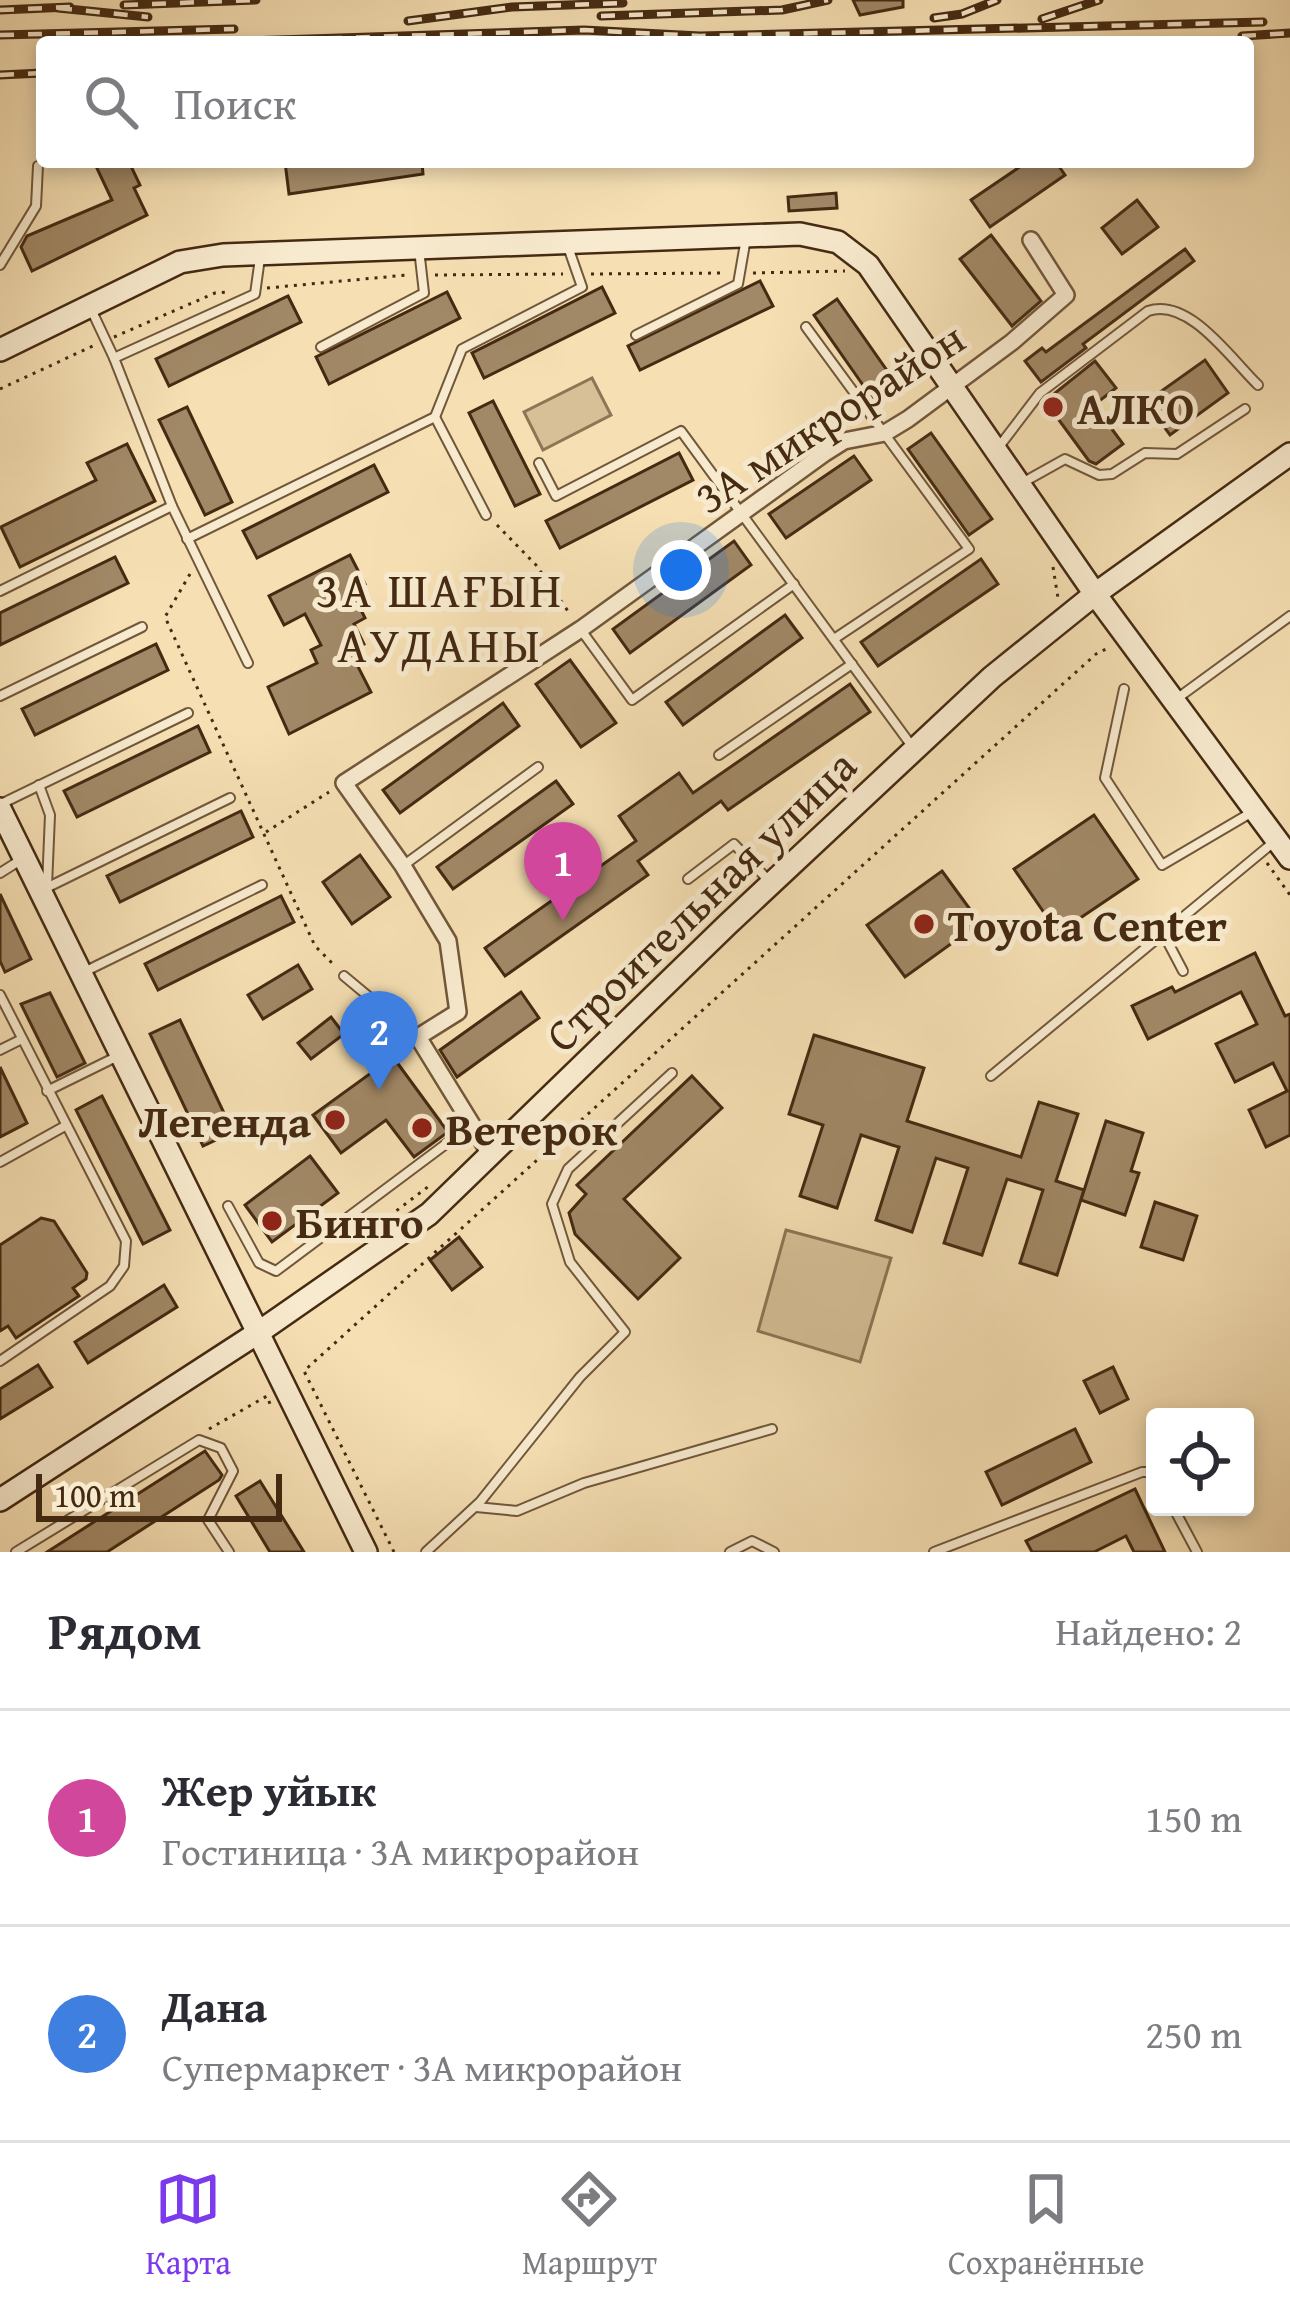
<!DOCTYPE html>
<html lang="ru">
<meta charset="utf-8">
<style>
:root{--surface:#fff;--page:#f7f7f7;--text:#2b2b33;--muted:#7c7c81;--line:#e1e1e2;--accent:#7c3aed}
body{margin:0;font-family:"Gentium Book Plus",serif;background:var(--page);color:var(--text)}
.controls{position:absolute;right:36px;bottom:36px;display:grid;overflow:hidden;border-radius:12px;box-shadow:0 6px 18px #0003}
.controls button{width:108px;height:108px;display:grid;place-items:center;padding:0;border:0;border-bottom:3px solid var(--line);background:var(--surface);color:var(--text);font:60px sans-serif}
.scale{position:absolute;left:36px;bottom:30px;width:246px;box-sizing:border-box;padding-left:12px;border:6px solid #452a12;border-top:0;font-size:33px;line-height:42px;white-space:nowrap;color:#452a12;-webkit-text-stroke:9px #f8eace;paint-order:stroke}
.you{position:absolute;left:681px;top:570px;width:42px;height:42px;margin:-30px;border:9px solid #fff;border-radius:50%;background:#1a73e8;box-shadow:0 0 0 18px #1a73e833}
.badge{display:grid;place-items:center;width:78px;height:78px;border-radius:50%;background:var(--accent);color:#fff;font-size:39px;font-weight:700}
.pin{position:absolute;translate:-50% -99px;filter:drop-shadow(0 3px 6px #0008)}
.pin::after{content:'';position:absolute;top:63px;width:42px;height:36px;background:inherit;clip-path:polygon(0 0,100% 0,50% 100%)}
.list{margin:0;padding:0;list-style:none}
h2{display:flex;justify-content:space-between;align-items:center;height:156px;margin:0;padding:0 48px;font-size:51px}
h2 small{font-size:39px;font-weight:400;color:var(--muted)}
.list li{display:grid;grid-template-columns:78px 1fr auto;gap:36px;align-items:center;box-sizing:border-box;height:216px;padding:0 48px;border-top:3px solid var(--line)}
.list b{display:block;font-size:45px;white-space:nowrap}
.list p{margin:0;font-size:39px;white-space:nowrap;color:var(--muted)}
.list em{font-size:39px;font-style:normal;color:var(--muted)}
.icon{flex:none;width:66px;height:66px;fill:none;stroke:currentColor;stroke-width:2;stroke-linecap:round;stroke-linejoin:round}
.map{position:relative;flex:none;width:1290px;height:1552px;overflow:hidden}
.search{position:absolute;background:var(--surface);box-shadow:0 6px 18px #0003;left:36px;right:36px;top:36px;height:132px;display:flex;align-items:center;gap:30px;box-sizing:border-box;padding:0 42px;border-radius:12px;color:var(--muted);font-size:45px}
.sheet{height:588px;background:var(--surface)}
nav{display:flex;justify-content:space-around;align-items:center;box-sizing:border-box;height:168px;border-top:3px solid var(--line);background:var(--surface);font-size:33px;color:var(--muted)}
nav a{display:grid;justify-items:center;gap:6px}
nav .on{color:var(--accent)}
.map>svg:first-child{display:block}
</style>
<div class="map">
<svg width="1290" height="1552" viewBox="0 0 1290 1552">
<rect width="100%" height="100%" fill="#f5dfb3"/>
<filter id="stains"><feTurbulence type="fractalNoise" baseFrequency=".00167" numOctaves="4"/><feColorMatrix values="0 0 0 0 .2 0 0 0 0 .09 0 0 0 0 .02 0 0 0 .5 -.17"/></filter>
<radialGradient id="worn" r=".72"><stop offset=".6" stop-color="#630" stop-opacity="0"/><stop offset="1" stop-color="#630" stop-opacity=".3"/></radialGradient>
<g fill="#d7c098" stroke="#8e7555" stroke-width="3">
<path d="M592,378l19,37 -68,35 -19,-38z"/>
<path d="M786,1230l105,28 -31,104 -102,-31z"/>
</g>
<g fill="#a18866" stroke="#452a12" stroke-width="3">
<path d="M853,0h50v7l-43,8z"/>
<path d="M94,162h35l11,23 -6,3 13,27 -115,56 -11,-24 6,-11 85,-36z"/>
<path d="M285,162h137l1,12 -134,20z"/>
<path d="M1027,162h29l9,13 -75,52 -19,-27z"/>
<path d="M836,193l1,15 -48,3 -1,-14z"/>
<path d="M1137,200l21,27 -36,27 -20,-26z"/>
<path d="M991,235l50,66 -29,25 -52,-67z"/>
<path d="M1185,249l9,12 -111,83 3,4 -45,34 -16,-21 17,-13 4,4z"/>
<path d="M760,281l13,25 -133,64 -12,-24z"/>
<path d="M602,287l13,26 -131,65 -12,-25z"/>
<path d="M447,292l13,26 -131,66 -13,-27z"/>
<path d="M288,296l13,26 -132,64 -13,-27z"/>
<path d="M837,299l58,83 -23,16 -58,-83z"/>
<path d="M1205,360l23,33 -58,42 -24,-33z"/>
<path d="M1095,361l21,27 -22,17 29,39 -27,20 -7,-3 -44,-60z"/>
<path d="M493,401l47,93 -25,12 -46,-93z"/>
<path d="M187,407l45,95 -27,13 -46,-95z"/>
<path d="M931,433l61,86 -23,16 -61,-86z"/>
<path d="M127,444l28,57 -135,66 -19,-40 95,-47 -9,-17z"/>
<path d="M679,453l14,27 -133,68 -14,-27z"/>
<path d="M854,456l17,24 -85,58 -17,-24z"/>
<path d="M374,465l14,27 -131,66 -14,-27z"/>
<path d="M734,541l17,24 -121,88 -17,-24z"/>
<path d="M350,555l15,29 -14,6 14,28 -11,6 10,20 -14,7 21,41 -82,42 -21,-47 49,-24 -6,-13 10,-5 -16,-31 -21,11 -15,-29z"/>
<path d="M115,557l13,26 -128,62v-32z"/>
<path d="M981,559l17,25 -120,82 -17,-24z"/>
<path d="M785,615l17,23 -119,87 -17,-23z"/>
<path d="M156,644l12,26 -133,65 -13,-26z"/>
<path d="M570,660l46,63 -35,24 -45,-63z"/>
<path d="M850,684l20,28 -142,98 -7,-9 -83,60 10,14 -143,101 -20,-28 151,-107 -17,-25 60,-43 14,20z"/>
<path d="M503,703l16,23 -119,87 -17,-23z"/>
<path d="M198,726l12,26 -133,65 -13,-26z"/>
<path d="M556,781l17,23 -120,85 -16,-22z"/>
<path d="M241,811l12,26 -133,65 -13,-26z"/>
<path d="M1094,815l44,64 -80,54 -44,-64z"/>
<path d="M360,855l30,42 -38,27 -29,-42z"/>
<path d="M942,871l38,52 -75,54 -38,-52z"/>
<path d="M0,894l31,65 -26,13 -5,-11z"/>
<path d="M281,896l13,26 -136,68 -13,-26z"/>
<path d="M1255,953l30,63 5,-2v121l-24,12 -17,-37 38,-19 -14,-28 -38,19 -19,-38 41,-20 -16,-32 -93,47 -16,-33 40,-19 3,5z"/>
<path d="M298,965l14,24 -49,30 -15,-24z"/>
<path d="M521,992l18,26 -82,59 -17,-27z"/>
<path d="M50,993l35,70 -28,14 -36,-73z"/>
<path d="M331,1017l13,17 -33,25 -13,-16z"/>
<path d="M180,1020l53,112 -30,14 -53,-112z"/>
<path d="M814,1035l110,33 -17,53 114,36 18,-55 39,12 -22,67 28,9 -27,85 -37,-12 23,-73 -36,-11 -25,76 -38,-12 24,-75 -32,-10 -24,74 -36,-12 23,-73 -7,-2 -31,-10 -24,73 -37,-12 23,-71 -34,-11z"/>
<path d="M393,1057l55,75 -34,25 -28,-37 -45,33 -28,-38z"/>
<path d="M0,1067l27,56 -27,14z"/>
<path d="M692,1076l30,32 -98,91 56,59 -42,41 -63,-65 -6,-21 17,-19 -9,-9z"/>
<path d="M102,1096l68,134 -27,14 -67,-134z"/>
<path d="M1106,1121l37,12 -12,38 8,2 -14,42 -44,-15z"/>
<path d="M310,1156l28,37 -66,49 -27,-37z"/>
<path d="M1155,1202l42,14 -14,44 -42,-13z"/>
<path d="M41,1218l13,3 33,52 -1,6 -13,9 6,8 -63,42 -8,-12 -8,5v-86z"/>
<path d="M459,1237l23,30 -30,23 -22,-30z"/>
<path d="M164,1285l13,22 -89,56 -13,-21z"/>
<path d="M38,1365l14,22 -52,32v-30z"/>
<path d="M1113,1367l15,32 -28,14 -16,-32z"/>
<path d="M1075,1429l16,33 -89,43 -16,-33z"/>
<path d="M205,1451l17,24 -3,5 -112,72h-60z"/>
<path d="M260,1481l44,71h-34l-34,-56z"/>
<path d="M1135,1489l30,63h-31l-8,-16 -32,16h-62l-6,-11z"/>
</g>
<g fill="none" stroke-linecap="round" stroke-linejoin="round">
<defs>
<g id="lane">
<path d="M0,265l36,-59 2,-40"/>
<path d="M806,327l163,222 -135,90"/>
<path d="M636,335l102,-51 8,-46"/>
<path d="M321,347l103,-54 -5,-44"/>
<path d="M114,358l141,-64 5,-36"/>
<path d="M435,417l51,98"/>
<path d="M998,448l42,-55 108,-82c41,-14 83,48 110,74"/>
<path d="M539,463l17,33 125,-65 233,318"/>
<path d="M1022,483l43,-24 34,16 13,-1 33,-21 32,1 68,-45"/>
<path d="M172,506l76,157"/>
<path d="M187,539l248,-122 27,-68 120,-62 -15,-43"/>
<path d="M0,591l172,-85 -58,-148 -24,-51"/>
<path d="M581,630l51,70 162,-116"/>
<path d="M1124,689l-19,89 57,87 92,-54"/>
<path d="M0,696l142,-69"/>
<path d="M1175,700l115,-84"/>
<path d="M719,755l133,-91"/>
<path d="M39,785l11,30 -3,71"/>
<path d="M1,804l187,-91"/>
<path d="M404,865l134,-98"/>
<path d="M0,873l19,-12"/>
<path d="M688,879l46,-35 37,39"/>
<path d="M42,890l188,-92"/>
<path d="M1163,933l20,38"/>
<path d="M86,971l176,-86"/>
<path d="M344,976l72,60"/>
<path d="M0,995l126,246 -2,25 -14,20 -110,75"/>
<path d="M0,1050l22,-11"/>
<path d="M991,1076l284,-235"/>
<path d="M47,1091l69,-34"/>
<path d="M0,1162l65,-36"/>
<path d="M228,1206l31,57 17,8 194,-145"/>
<path d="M476,1507l41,4 67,-28 188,-54"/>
<path d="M1173,1507l24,45"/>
<path d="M16,1552l183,-112 22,8 12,23 -25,49 21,32"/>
<path d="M426,1552l54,-50 100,-125 45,-45 -55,-70 -18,-58 16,-35 104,-96"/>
<path d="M730,1552l22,-11 22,11"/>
<path d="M934,1552l208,-80h13"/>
</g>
<path id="street" d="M490,1154l-72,-117 40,-25 -10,-71 -45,-75 -59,-83 237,-154 244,-176 19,-12 41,-8 23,-14 104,-77 54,-47 -35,-55"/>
<g id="secondary">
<path d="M0,350l180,-88 43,-7 577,-21 38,8 30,23 227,329 195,264"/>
<path d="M0,809l366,743"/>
<path d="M0,1500l259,-168 170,-118 299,-290 264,-247 103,-83 195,-140"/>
</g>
</defs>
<use href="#lane" stroke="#71573a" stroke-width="12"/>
<use href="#street" stroke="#71573a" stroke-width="20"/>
<use href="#secondary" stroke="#452a12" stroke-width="26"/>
<g stroke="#452a12" stroke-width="3" stroke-dasharray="3 6" stroke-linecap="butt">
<path d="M753,273l92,-2"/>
<path d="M591,274l134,-1"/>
<path d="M435,275l128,-1"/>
<path d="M267,288l140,-13"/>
<path d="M114,337l101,-44 13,-1"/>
<path d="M0,389l95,-44"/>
<path d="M497,525l39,40 34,49"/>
<path d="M1053,567l5,31"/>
<path d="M190,574l-25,43 150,329 20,20"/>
<path d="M266,832l63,-40"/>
<path d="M1267,863l23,32"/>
<path d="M375,1227l54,-41"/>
<path d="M209,1429l58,-33 3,8"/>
<path d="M394,1552l-90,-181 792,-717 14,-7"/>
</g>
<use href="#lane" stroke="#f8eace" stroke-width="8"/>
<use href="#street" stroke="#f8eace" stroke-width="15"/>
<use href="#secondary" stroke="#f8eace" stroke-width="21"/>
<defs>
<g id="rail">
<path d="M124,5l132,-5"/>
<path d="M58,8l90,9"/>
<path d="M0,10l70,-3"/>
<path d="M601,16l181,-6 46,-10"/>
<path d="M934,18l28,-4 35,-14"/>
<path d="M1042,19l57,-19"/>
<path d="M408,21l104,-14 111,-4"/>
<path d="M0,35l234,-6"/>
<path d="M1242,36l48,-3"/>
<path d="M216,42l368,-12 116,6 563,-14"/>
<path d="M0,75l42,-2"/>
</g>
</defs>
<use href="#rail" stroke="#452a12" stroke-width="9"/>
<use href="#rail" stroke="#f8eace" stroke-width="4.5" stroke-dasharray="14" stroke-linecap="butt"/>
</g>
<g fill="#8f2418" stroke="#f8eace" stroke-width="4.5">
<circle cx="1053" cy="407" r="12"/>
<circle cx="924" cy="924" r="12"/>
<circle cx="335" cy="1120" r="12"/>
<circle cx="422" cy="1128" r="12"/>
<circle cx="272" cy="1221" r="12"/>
</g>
<g text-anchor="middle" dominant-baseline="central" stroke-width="10" stroke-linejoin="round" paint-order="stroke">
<g font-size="45" font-weight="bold" fill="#452a12" stroke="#f8eace" text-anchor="start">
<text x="1077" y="407">АЛКО</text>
<text x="948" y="924">Toyota Center</text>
<text x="311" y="1120" text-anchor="end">Легенда</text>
<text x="446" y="1128">Ветерок</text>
<text x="296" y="1221">Бинго</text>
</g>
<g font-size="45" fill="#452a12" stroke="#f8eace">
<text transform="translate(829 417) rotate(-33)">3А микрорайон</text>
<text transform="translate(700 900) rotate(-44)">Строительная улица</text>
</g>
<g font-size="48" letter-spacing="3" fill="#452a12" stroke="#f8eace">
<text x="440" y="589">3А ШАҒЫН<tspan x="440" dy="55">АУДАНЫ</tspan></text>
</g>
</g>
<rect width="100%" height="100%" filter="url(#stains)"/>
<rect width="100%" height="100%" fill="url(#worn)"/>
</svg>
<div class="controls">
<button><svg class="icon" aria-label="locate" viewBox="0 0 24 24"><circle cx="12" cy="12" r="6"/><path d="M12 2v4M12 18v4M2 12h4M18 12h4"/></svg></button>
</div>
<div class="scale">100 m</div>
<div class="you"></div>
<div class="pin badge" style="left:563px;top:921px;background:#d1479c">1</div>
<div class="pin badge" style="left:379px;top:1090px;background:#3f7fe0">2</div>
<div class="search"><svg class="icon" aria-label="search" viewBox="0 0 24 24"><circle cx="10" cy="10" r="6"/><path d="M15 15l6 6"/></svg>Поиск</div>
</div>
<section class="sheet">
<h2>Рядом<small>Найдено: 2</small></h2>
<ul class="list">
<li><span class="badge" style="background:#d1479c">1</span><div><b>Жер уйык</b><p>Гостиница · 3А микрорайон</p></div><em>150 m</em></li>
<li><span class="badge" style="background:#3f7fe0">2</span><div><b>Дана</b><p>Супермаркет · 3А микрорайон</p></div><em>250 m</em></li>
</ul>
</section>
<nav>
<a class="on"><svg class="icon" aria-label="map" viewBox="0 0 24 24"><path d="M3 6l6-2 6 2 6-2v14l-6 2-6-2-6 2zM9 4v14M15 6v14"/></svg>Карта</a>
<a><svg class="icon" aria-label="directions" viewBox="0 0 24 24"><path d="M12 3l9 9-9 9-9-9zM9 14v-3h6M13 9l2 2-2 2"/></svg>Маршрут</a>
<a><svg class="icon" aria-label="saved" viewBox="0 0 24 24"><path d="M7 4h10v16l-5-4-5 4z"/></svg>Сохранённые</a>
</nav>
